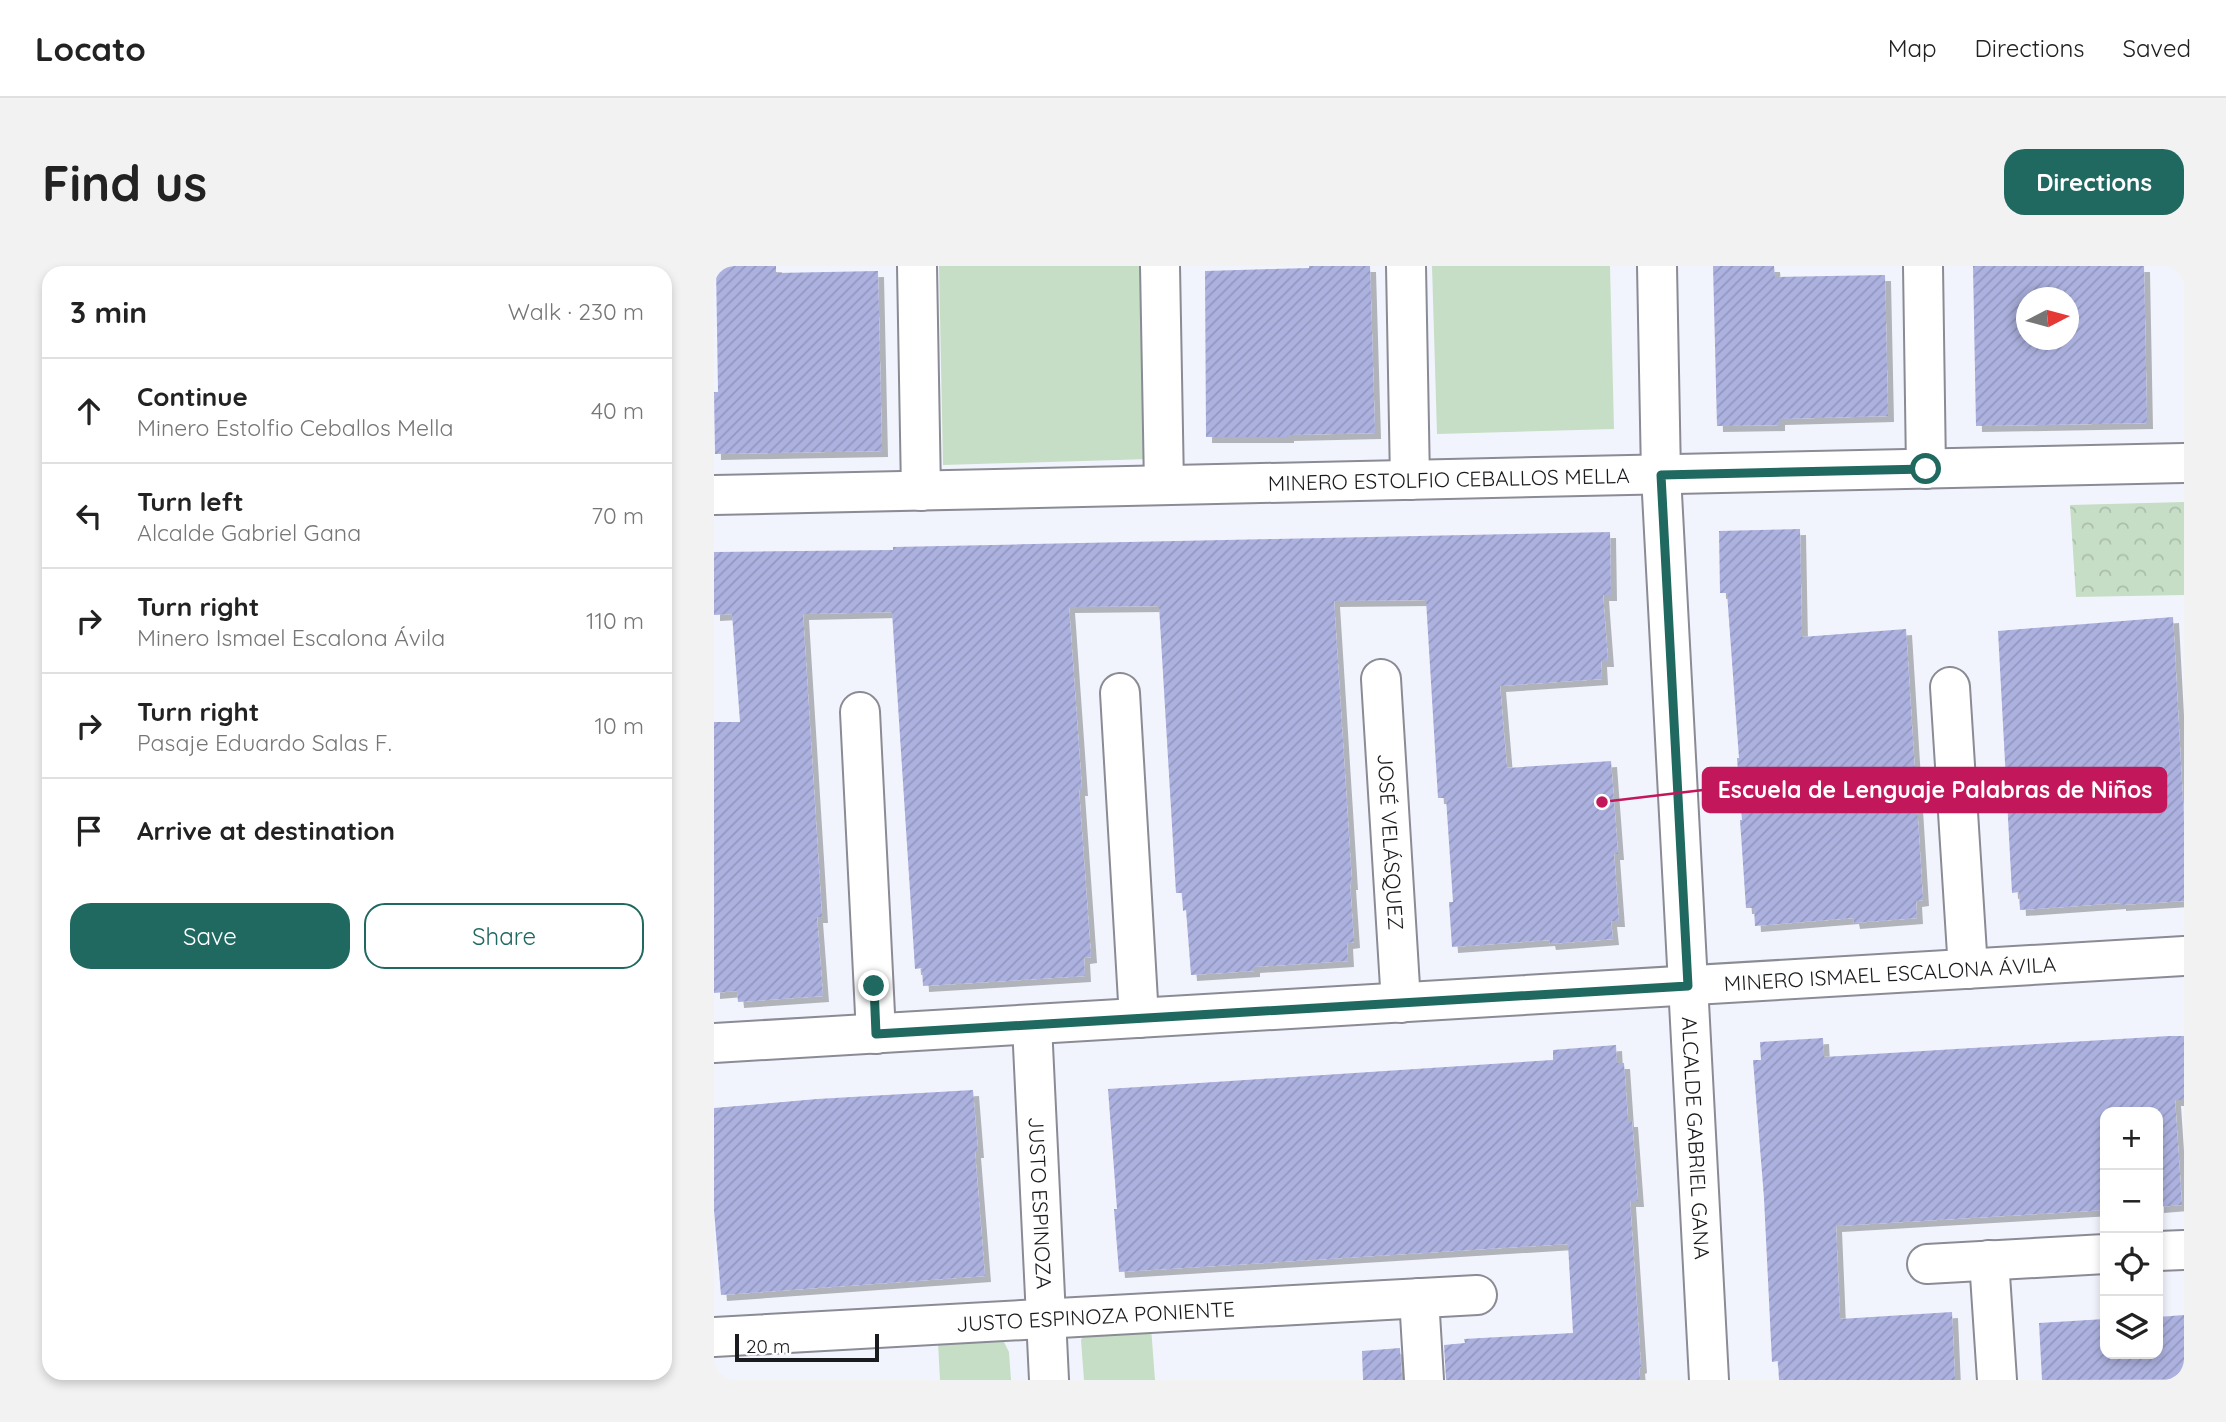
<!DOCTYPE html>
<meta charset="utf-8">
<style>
:root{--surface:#fff;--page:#f2f2f2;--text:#222;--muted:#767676;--line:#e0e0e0;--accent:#206960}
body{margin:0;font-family:Quicksand,sans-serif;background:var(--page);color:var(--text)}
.controls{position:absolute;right:21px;bottom:21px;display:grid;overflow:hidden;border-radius:14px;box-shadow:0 4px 10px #0003}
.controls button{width:63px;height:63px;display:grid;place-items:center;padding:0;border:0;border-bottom:2px solid var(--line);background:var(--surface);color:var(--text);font:35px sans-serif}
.compass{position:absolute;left:1302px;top:21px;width:63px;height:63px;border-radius:50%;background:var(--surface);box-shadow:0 4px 10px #0003;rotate:84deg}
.scale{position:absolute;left:21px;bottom:18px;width:144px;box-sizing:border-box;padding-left:7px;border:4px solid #1a1b1e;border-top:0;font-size:19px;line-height:24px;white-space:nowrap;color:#1a1b1e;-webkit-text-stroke:5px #fff;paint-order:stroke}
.stop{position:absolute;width:21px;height:21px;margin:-16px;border:5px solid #206960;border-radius:50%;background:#fff}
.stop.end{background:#206960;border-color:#fff;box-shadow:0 2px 7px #0008}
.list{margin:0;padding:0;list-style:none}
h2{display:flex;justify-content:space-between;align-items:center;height:91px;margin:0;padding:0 28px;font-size:30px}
h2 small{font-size:23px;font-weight:400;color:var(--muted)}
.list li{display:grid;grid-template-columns:46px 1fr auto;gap:21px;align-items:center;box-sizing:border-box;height:105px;padding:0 28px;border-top:2px solid var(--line)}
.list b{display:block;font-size:26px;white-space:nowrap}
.list p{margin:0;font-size:23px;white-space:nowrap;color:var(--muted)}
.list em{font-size:23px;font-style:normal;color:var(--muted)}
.actions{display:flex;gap:14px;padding:21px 28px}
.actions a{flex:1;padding:16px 0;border:2px solid var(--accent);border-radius:21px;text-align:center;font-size:24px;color:var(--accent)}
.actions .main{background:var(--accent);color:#fff}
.icon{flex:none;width:38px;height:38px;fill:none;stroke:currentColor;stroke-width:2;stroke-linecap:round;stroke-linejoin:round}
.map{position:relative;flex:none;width:1470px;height:1114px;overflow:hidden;border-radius:21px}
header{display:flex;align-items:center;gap:42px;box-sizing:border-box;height:98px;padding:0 35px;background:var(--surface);border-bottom:2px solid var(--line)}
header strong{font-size:33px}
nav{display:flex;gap:38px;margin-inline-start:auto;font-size:24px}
.intro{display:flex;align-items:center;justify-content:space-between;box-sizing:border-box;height:168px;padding:0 42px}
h1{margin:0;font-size:49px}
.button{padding:18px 32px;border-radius:21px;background:var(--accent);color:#fff;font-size:24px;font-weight:700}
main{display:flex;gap:42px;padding:0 42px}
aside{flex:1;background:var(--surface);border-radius:21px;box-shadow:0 4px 10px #0003}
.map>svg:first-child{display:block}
</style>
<header>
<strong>Locato</strong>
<nav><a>Map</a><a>Directions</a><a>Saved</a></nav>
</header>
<div class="intro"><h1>Find us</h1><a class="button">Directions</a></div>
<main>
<aside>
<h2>3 min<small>Walk · 230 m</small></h2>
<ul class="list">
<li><svg class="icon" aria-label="ahead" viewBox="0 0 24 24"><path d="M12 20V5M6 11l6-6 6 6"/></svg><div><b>Continue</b><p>Minero Estolfio Ceballos Mella</p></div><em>40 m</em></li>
<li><svg class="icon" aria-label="left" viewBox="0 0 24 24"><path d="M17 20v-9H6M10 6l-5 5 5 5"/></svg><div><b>Turn left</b><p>Alcalde Gabriel Gana</p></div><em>70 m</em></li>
<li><svg class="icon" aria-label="right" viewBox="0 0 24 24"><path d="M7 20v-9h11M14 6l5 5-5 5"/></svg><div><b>Turn right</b><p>Minero Ismael Escalona Ávila</p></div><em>110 m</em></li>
<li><svg class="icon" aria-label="right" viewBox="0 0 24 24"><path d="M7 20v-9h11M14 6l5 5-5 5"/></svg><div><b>Turn right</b><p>Pasaje Eduardo Salas F.</p></div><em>10 m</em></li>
<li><svg class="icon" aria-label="arrive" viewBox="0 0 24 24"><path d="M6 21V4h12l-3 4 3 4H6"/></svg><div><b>Arrive at destination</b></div></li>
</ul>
<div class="actions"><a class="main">Save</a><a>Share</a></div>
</aside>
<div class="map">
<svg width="1470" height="1114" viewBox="0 0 1470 1114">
<defs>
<pattern id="forest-crowns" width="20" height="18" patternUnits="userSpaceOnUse" patternTransform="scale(1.75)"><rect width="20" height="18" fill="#c6dec5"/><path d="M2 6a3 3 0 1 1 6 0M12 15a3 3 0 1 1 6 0" fill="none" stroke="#aabea9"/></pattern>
<pattern id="building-hatch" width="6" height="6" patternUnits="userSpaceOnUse" patternTransform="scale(1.75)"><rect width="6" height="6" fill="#acb1df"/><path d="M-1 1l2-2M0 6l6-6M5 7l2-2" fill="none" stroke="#9398bf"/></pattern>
<filter id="shadow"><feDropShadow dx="6" dy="6" stdDeviation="0" flood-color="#0004"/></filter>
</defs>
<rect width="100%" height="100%" fill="#f2f4fd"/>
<g fill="#c6dec5">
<path d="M225,0h208l3,193 -207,6z"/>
<path d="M718,0h178l4,163 -177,5z"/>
<path d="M437,1061l4,53h-71l-3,-40 4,-8z"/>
<path d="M288,1072l7,14 2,28h-71l-2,-37z"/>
</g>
<path fill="url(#forest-crowns)" d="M1470,236v93l-108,2 -6,-92z"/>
<g fill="url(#building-hatch)" fill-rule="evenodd" filter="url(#shadow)">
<path d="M2,0h60v7l102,-2 4,180 -167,3 -1,-62h4z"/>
<path d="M595,0h61l5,167 -87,2v2h-82l-1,-166 104,-3z"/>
<path d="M999,0h61l1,11 110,-2 3,141 -109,3v6l-62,1z"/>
<path d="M1259,0h171l3,157 -171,3zM1312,32h42v42h-42z"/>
<path d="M1086,263l2,108 104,-8 17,271 -7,1 1,17 -63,5 -1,-5 -98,8 -1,-18h-8l-6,-88h2l-5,-62h2l-12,-165h-7l-1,-62z"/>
<path d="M896,266l1,63h-8l5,66h-7l1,18 -102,7 7,82 104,-7 7,93h-4l5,67h-8l2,18 -63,5 -1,-4 -97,7 -3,-45h4l-7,-104h-8l-12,-198 -92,1 18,283h-2l4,58 -7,1 1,18 -94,6v4l-63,4 -5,-65 -3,1 -1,-18h-6l-17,-287 -90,1 13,183h-3l12,167 -7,1 1,18 -162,10 -1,-18 -7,1 -23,-357 -89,2 19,303h-5l6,79 -85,6 -1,-11 -23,2v-271h26l-8,-108 -18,1v-63l179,-2v-3z"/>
<path d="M1459,351l11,204v80l-64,4v-2l-100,7 -1,-18 -7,1 -14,-262z"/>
<path d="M1455,770h15v64h-9l7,105 -24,2v-95h-53v98l-269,16 4,93 112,-7 3,68h-176l-1,-19 -6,1 -8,-164 -11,-138h8l-1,-18 63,-4 1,19z"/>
<path d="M902,779l1,18h7l4,58h4l6,80h-8l11,166 -2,1 1,12h-194l-2,-35 21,-2 -1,-4 109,-6 -5,-89 -449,28 -5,-63h3l-9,-120 445,-29v-10z"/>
<path d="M259,824l5,62h-3l10,124 -264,19 -7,-85v-102l103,-9z"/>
<path d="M1470,1049v64l-142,1 -3,-57 66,-4v35h53v-37z"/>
<path d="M686,1082l2,32h-39l-1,-29z"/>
</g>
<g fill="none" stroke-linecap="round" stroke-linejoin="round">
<defs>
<g id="minor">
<path d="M203,0l4,225"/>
<path d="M446,0l4,219"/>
<path d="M692,0l4,214"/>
<path id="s1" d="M943,0l4,209 48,905"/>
<path d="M1209,0l3,203"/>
<path id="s2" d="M0,229l1470,-32"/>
<path id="s3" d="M667,413l20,324"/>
<path d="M1236,421l18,282"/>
<path d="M406,427l19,325"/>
<path d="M146,446l16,322"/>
<path id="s4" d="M318,759l17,355"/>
<path id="s5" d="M0,777l1470,-87"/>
<path d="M1444,985l26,-1"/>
<path d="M1275,994l8,120"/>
<path d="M1213,998l178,-10"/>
<path d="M705,1032l5,82"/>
<path id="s6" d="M0,1071l763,-42"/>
</g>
</defs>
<use href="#minor" stroke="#8a8b94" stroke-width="42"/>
<use href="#minor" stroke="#fff" stroke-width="38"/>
</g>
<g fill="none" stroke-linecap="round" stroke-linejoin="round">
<path stroke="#206960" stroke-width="9" d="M160,720l2,48 812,-48 -27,-511 265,-6"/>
</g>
<g text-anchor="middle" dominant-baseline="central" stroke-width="6" stroke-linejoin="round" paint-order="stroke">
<g font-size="21" fill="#1a1b1e" stroke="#fff">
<text stroke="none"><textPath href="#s2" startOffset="735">MINERO ESTOLFIO CEBALLOS MELLA</textPath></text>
<text stroke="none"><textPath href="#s3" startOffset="163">JOSÉ VELÁSQUEZ</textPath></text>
<text stroke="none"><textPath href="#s5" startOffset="1178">MINERO ISMAEL ESCALONA ÁVILA</textPath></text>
<text stroke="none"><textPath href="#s1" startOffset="873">ALCALDE GABRIEL GANA</textPath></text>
<text stroke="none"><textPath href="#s4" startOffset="178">JUSTO ESPINOZA</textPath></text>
<text stroke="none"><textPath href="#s6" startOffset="382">JUSTO ESPINOZA PONIENTE</textPath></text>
</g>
</g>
<path fill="none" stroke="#c2185b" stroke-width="2.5" d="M888 536L989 524"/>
<circle fill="#c2185b" stroke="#fff" stroke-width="2.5" cx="888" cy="536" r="7"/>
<rect fill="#c2185b" stroke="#c2185b" stroke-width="2.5" x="989" y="502" width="463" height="44" rx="7"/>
<g font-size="23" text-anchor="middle" font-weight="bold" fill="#fff">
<text x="1221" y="532">Escuela de Lenguaje Palabras de Niños</text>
</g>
</svg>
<div class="controls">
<button>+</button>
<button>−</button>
<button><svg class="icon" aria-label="locate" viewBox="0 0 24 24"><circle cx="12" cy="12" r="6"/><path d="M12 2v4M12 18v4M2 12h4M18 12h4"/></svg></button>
<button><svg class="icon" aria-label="layers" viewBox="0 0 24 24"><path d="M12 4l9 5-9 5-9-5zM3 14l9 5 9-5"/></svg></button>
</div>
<svg class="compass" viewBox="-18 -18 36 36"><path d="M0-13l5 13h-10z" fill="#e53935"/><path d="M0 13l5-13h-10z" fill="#767676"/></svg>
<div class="scale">20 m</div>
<div class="stop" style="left:1212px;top:203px"></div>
<div class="stop end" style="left:160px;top:720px"></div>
</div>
</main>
